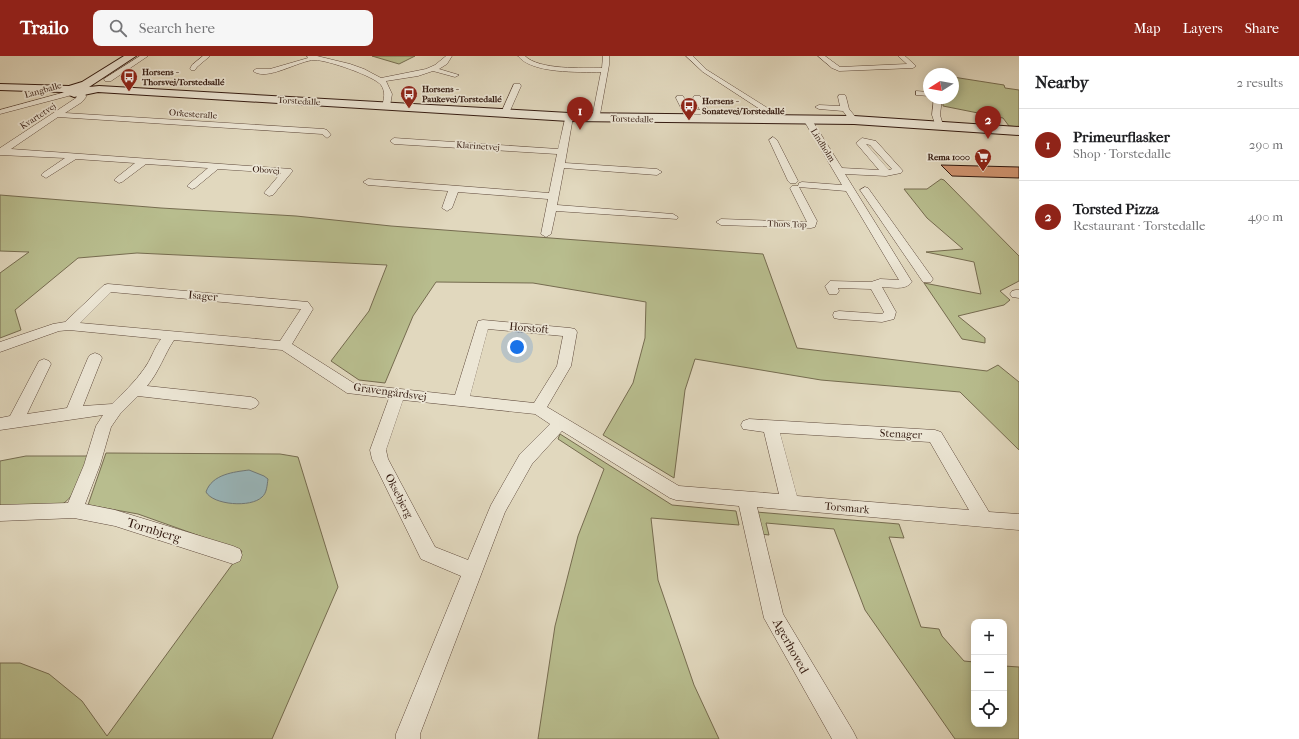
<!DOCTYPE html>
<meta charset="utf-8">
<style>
:root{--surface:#fff;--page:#f6f6f6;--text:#202124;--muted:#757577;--line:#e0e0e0;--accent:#8f2418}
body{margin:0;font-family:"IM FELL French Canon",serif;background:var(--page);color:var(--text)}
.controls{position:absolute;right:12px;bottom:12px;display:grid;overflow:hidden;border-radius:8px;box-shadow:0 2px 10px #0003}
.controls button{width:36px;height:36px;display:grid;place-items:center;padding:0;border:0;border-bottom:1px solid var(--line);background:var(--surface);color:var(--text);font:20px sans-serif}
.compass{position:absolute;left:923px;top:12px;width:36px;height:36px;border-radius:50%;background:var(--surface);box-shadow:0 2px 10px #0003;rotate:259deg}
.you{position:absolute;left:517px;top:291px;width:14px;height:14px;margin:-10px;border:3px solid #fff;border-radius:50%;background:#1a73e8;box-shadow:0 0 0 6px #1a73e833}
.badge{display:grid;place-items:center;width:26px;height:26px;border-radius:50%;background:var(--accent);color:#fff;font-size:13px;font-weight:700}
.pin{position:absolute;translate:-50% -33px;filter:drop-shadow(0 1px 2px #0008)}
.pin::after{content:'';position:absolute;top:21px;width:14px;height:12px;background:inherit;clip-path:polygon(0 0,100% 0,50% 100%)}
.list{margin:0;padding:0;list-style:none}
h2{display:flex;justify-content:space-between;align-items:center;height:52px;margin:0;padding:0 16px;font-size:17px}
h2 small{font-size:13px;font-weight:400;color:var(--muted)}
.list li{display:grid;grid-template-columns:26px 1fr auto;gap:12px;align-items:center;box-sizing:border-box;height:72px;padding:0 16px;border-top:1px solid var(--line)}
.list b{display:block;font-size:15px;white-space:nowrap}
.list p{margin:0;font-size:13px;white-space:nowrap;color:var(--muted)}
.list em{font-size:13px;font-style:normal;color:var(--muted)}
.icon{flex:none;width:22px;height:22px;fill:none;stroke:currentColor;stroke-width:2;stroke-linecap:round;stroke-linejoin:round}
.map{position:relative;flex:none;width:1019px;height:683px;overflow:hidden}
header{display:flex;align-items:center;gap:24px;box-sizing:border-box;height:56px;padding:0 20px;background:var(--accent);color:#fff}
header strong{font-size:19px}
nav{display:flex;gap:22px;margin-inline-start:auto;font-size:14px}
.search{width:280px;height:36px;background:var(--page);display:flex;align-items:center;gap:10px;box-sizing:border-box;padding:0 14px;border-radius:8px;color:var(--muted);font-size:15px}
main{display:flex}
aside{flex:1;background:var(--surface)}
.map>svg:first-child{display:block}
</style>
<header>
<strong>Trailo</strong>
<div class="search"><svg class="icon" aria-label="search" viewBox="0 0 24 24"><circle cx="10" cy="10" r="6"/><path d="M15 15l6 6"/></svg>Search here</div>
<nav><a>Map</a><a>Layers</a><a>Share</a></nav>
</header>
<main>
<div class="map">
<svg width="1019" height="683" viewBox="0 0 1019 683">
<rect width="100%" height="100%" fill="#e1d8be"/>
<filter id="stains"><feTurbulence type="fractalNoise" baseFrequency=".005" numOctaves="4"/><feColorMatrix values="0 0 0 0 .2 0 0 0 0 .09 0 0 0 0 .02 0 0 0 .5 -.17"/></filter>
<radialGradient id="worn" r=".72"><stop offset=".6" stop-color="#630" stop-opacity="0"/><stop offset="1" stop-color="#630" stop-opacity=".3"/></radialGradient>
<g fill="#b8bd8e" stroke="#766c50">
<path d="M372,0h43l-16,8z"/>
<path d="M953,21l51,8 1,3 14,2v37l-10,-1 -6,-8 -60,-12v-8h10z"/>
<path d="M941,123l3,1 75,76v25l-19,10 10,9 -6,5 -46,11 27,22v5l-23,-4 -38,-56 57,11 -7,-32 -48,-10 37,-3 -36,-31 -23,-29h23z"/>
<path d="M0,139l161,13 135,8 95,10 372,28 34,94 190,23 11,-6 21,17v68l-59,-58 -139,-12 -126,-21 -10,31 -11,88 -71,-43 30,-52 12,-45 1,-36 -113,-19 -97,-1 -23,34 -28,67 -26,-3 -28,-19 38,-50 18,-46 -250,-12 -59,5 -63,52 6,20 -21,8v-65l29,-21 -29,-1z"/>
<path d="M560,378l112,71 64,6 3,14 -88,-7 7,62 36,105 25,54h-181l17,-113 23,-90 26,-67 -46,-30z"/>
<path d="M106,397l174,1 18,3 40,130 -66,152h-272v-76h20l29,11 33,27 25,35 135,-185 -104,-37 -50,-9z"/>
<path d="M26,400h62c-7,17 -10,39 -27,49l-61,4v-48z"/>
<path d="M756,456l143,12 5,14 -15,-1 32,90 18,2 3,7 22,25 10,1v62h30v-58l15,1v72h-64l-90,-129 -31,-81 -68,-6 3,12 -8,-1z"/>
</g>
<path fill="#99b7bc" stroke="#717978" d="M249,414l15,6 4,3c-1,6 -1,14 -6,18 -11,11 -49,8 -56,-5 6,-18 28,-20 43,-22z"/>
<path fill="#cf9470" stroke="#341b11" d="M941,109l78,2v11l-67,-2z"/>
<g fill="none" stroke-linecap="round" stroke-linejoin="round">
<defs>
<g id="street">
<path d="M140,0h8l-37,25h-6l-1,-2z"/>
<path d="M203,0h7l-13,11 -2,3h-4l-1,-1 2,-4z"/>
<path d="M307,0h10l33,8 14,5 17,9 45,-9 9,-4 11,-9h6l-5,8 -8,5 20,6 -4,2 -22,-6 -15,5 -32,5 6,13 -2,12 -4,2 -4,-2c2,-7 4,-14 -1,-21 -7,-9 -54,-25 -66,-25 -16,0 -48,22 -62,11l3,-2h14l38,-11z"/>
<path d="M518,0h7c14,14 58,12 77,12l1,-12h6v9l-10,55h-3l-4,-2 9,-46c-22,0 -69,2 -83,-16z"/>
<path d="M686,0h7l14,14 78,49 -4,2h-3l-75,-49z"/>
<path d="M818,0h7l15,11 67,-3 -9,-8h7l11,10 -3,2 -74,3 -7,-3z"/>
<path d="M514,28h6l1,2 -12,27 -1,2h-6l-1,-2z"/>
<path d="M69,35h3v4l-72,19v-4z"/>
<path d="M79,35h6l1,6 -4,5 -17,11 259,16 3,1 4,5 -4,3 -5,-4 -264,-17 -47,32 280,20 2,2 -2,2 -18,22 -4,1 -5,-3 17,-20 -63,-4 -23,19 -3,1 -5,-3 2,-2 19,-16 -62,-4 -24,18 -3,1 -5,-3 2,-2 19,-15 -59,-4 -30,19 -5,-3 2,-2 22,-15 -65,-3v-7l76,-50z"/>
<path d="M916,35l13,1v4l-13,-1z"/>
<path d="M839,39h6l1,2 3,12 9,11 -1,2h-6l-8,-11 -24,-2 -4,-2 4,-2 21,1 -2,-9z"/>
<path d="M677,40h6l7,14h10l-7,-12 1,-2h6l14,23 -4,2h-3l-4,-7h-19l-8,-16z"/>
<path d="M934,42h8l-2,17 3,10 -4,2h-3l-4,-12z"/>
<path d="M566,59h6l1,2 -8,46 92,6 5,3 -5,3 -93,-7 -7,37 116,9 5,3 -1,2 -121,-8 -5,23 -5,3 -5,-3 7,-35 -90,-7 -6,16 -5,3 -5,-3 6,-17 -80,-6 -5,-3 5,-3 181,14 8,-39 -163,-10 -4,-3 4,-3 164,11z"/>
<path d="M804,61h6l32,51 37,2 -23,-27 6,-5 14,3 27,30 -2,2 -15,3 -41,-2 67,108c-7,9 -20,5 -30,5l14,25 -2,7 -12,3 -43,-3 -5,-1 -1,-3 1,-3 5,-1 43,3 2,-2 -13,-23 -33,-1 1,3 -2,3h-8l-4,-8 5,-5 41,1 9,-3 19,1 -53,-89 -47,-4 18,34 -2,6 -4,1 -90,-3 -5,-3 5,-3 86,3 -17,-34 2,-2h6l1,-3 3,-1 40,3 -39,-66zM866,88l4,1 22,24 -3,1z"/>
<path d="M773,81l4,3 21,41 -2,2h-6l-2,-2 -19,-41z"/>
<path d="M865,131l3,1 63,88 2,3 -2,3h-8l-63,-92z"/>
<path d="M108,228l200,18 5,7 -21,35 63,40 100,11 23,-74 5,-1 87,8 5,1 2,3 -6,34 -24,41 132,79 100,8 -15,-62 -21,-3 -2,-4 2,-4 6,-2 186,11 6,2 48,80 30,2v16l-262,-23 26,107 70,117 4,8h-25l-68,-121 -25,-112 -63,-6 -6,-2 -108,-67 -30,33 -27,48 -85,222v5h-24v-5l65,-158 -40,-17 -49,-100 -2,-9 19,-52 -42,-5 -65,-43 -108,-10c-10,15 -15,32 -27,46l104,11 5,2 3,4 -3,4 -5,2 -113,-13 -18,18 -9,13 -11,38 -15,39 30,6 118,36 7,3 2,6 -2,6 -7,3 -118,-38 -41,-8 -74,3v-16l68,-2 16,-38 12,-39 7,-11 -103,15v-12l10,-2 29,-55 5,-2 5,2 2,3 -24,50 40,-6 21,-50 2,-3 5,-2 5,2 2,3 -19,48 29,-2c11,-11 23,-22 32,-35 7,-9 10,-21 17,-30l-92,-9 -10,1 -59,21v-10l53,-18 12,-2 39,-37zM111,236l189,17h1l-21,32 -200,-18zM488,273l75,7 -6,30 -23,37 -64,-7zM403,344l132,14 15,10 -30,30 -29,51 -23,55 -33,-13 -47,-88 -2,-9zM780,377l150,9 39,68 -172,-14z"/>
<path d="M1016,234h3v8l-7,-1 -2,-3 2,-3z"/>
</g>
<path id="secondary" d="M124,0h12l-47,31 10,-1 470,27 285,3 165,11v8l-165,-11 -285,-3 -471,-29 -24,5 -12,-5 -62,-2v-6l69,2 13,-4z"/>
</defs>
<use href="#street" stroke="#5f4a3c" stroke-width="1"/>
<use href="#secondary" stroke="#341b11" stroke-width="2"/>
<use href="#street" fill="#ece6d5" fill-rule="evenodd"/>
<use href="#secondary" fill="#ece6d5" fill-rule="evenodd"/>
</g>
<defs>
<symbol id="bus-pin" viewBox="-11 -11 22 30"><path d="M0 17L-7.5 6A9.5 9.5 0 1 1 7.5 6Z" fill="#8f2418" stroke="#ece6d5"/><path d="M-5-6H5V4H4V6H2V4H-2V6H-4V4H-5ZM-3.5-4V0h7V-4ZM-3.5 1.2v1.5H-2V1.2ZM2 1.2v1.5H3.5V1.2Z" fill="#fff"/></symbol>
<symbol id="supermarket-pin" viewBox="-11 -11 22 30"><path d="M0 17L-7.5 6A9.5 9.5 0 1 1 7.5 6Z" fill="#8f2418" stroke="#ece6d5"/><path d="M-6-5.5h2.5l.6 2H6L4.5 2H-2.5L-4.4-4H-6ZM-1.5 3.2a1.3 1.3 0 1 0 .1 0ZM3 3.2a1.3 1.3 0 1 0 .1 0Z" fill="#fff"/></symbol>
</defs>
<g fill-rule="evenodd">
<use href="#bus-pin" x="119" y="11" width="20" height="27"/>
<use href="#bus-pin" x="399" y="28" width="20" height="27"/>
<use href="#bus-pin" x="679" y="40" width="20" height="27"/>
<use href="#supermarket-pin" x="973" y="91" width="20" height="27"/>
</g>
<g text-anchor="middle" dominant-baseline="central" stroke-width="3.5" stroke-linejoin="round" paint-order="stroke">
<g font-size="9" font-weight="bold" fill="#341b11" stroke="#ece6d5" text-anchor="start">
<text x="142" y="16">Horsens -<tspan x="142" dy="10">Thorsvej/Torstedsallé</tspan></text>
<text x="422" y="33">Horsens -<tspan x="422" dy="10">Paukevej/Torstedallé</tspan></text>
<text x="702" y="45">Horsens -<tspan x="702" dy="10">Sonatevej/Torstedallé</tspan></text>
<text x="970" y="101" text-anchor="end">Rema 1000</text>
</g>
<g font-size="9" fill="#341b11" stroke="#ece6d5">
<text transform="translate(43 34) rotate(-16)">Langballe</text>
<text transform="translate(299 45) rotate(3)">Torstedalle</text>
<text transform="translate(193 58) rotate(4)">Orkesteralle</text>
<text transform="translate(38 60) rotate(-33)">Kvartetvej</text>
<text transform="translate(632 63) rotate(1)">Torstedalle</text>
<text transform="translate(823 89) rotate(58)">Lindholm</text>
<text transform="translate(478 90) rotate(4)">Klarinetvej</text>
<text transform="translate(266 114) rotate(4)">Obovej</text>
<text transform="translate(787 168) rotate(2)">Thors Top</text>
</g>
<g font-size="11" fill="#341b11" stroke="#ece6d5">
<text transform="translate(203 240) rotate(5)">Isager</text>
<text transform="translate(529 272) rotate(5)">Horstoft</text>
<text transform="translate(390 336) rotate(8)">Gravengårdsvej</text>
<text transform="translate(901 378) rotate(3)">Stenager</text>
<text transform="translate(399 440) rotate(63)">Oksebjerg</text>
<text transform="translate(847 452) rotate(5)">Torsmark</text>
</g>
<g font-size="13" fill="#341b11" stroke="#ece6d5">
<text transform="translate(154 474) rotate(17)">Tornbjerg</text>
<text transform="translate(791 590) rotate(61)">Agerhoved</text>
</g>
</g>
<rect width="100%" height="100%" filter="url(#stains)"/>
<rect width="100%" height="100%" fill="url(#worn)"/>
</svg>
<div class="controls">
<button>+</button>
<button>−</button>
<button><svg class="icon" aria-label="locate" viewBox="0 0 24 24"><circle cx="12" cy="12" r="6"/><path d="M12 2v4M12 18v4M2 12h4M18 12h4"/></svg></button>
</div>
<svg class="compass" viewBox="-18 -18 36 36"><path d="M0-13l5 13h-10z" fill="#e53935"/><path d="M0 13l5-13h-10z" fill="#757577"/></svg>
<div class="you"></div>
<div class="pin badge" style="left:580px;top:74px">1</div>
<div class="pin badge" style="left:988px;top:83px">2</div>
</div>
<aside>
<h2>Nearby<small>2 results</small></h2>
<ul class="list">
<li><span class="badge">1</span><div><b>Primeurflasker</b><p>Shop · Torstedalle</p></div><em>290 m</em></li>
<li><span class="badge">2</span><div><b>Torsted Pizza</b><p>Restaurant · Torstedalle</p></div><em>490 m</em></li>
</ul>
</aside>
</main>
